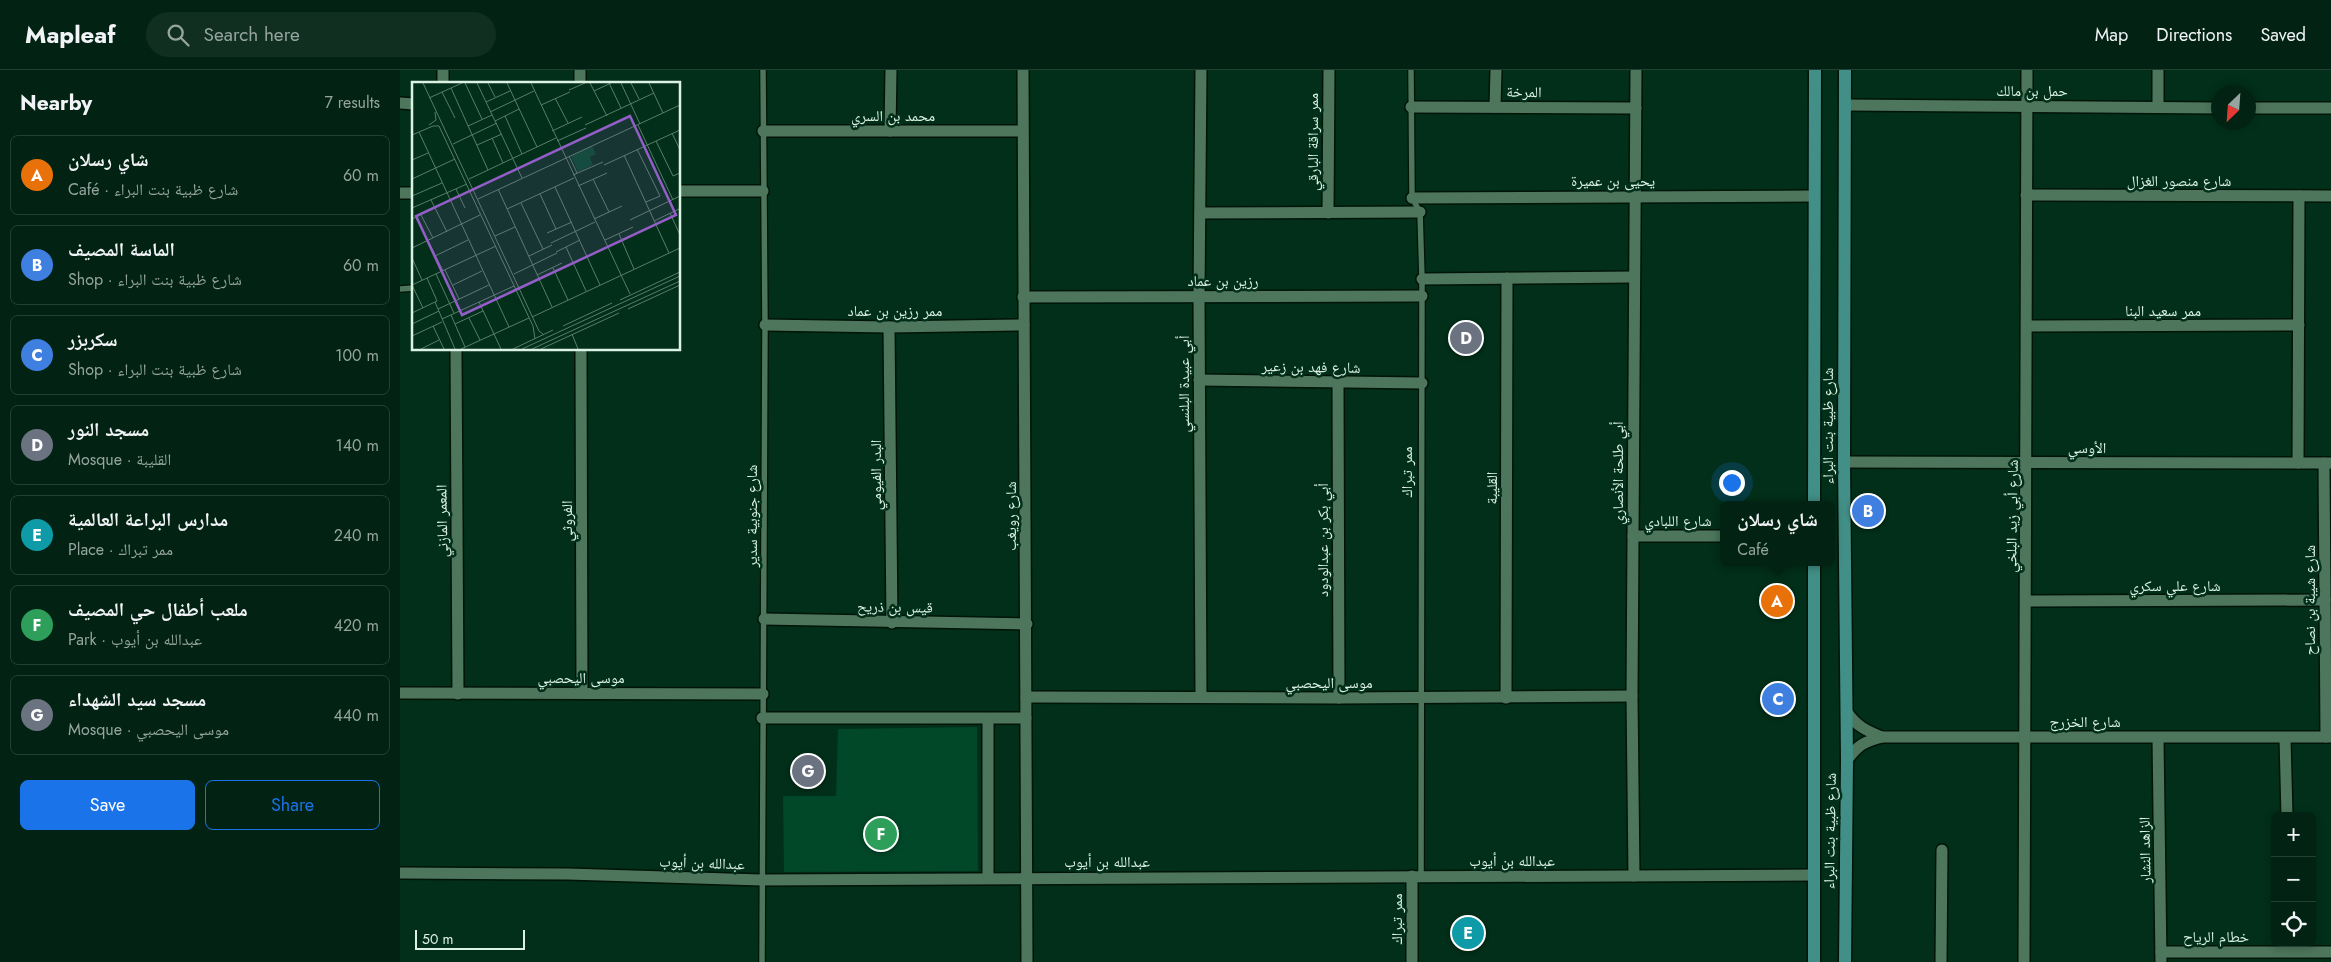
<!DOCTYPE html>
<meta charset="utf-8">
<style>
:root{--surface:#022313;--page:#102f21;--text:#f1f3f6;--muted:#96a4a0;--line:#234033;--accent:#1a73e8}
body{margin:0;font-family:Jost,"Noto Naskh Arabic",sans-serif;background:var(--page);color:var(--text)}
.controls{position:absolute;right:15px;bottom:15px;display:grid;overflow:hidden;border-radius:8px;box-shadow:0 2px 8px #0003}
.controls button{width:45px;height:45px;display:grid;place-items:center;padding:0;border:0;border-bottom:1px solid var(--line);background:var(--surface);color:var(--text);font:25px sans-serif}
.compass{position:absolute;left:1811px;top:15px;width:45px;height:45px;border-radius:50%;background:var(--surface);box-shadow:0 2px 8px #0003;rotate:205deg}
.scale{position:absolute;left:15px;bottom:12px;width:110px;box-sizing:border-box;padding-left:5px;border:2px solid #dcf3e4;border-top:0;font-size:14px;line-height:18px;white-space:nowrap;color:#dcf3e4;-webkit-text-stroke:4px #022f19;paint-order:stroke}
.you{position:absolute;left:1331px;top:412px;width:18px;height:18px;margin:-12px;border:4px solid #fff;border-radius:50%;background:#1a73e8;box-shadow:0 0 0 8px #1a73e833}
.badge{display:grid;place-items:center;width:32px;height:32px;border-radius:50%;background:var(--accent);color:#fff;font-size:16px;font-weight:700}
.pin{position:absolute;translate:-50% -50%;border:2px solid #fff;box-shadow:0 1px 5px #0006}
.popup{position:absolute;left:1320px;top:431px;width:115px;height:65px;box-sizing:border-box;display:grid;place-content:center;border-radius:8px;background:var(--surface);filter:drop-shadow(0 1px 4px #0005);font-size:16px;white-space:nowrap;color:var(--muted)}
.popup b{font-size:19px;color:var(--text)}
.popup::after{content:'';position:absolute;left:50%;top:100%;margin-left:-10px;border:10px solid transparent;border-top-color:var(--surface)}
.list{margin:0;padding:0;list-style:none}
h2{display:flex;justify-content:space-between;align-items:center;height:65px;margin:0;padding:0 20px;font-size:21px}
h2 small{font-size:16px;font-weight:400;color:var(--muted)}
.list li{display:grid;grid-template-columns:32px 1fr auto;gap:15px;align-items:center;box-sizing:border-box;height:80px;margin:0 10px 10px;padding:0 10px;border:1px solid var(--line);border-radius:8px}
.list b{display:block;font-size:19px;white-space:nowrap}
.list p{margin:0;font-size:16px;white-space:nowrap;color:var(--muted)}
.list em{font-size:16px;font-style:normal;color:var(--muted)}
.actions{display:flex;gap:10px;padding:15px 20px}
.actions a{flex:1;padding:11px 0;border:1px solid var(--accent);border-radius:8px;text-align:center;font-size:18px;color:var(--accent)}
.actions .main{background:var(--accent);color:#fff}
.icon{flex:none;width:28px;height:28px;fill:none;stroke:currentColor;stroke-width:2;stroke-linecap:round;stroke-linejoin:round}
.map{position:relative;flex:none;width:1931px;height:892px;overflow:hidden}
header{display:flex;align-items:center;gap:30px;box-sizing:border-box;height:70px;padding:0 25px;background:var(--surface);border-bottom:1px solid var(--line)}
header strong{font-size:24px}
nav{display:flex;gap:28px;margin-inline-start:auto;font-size:18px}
.search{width:350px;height:45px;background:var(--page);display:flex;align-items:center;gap:12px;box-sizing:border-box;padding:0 18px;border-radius:28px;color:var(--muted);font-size:19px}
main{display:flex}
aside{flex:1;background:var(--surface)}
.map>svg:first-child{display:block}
</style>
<header>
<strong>Mapleaf</strong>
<div class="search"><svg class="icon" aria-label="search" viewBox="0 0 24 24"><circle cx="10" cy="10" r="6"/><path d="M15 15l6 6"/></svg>Search here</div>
<nav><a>Map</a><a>Directions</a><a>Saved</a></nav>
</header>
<main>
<aside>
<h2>Nearby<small>7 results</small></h2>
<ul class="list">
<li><span class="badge" style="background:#e8710a">A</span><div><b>شاي رسلان</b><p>Café · شارع ظبية بنت البراء</p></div><em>60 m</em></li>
<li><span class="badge" style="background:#3f7fe0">B</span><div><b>الماسة المصيف</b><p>Shop · شارع ظبية بنت البراء</p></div><em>60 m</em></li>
<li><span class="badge" style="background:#3f7fe0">C</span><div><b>سكربزر</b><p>Shop · شارع ظبية بنت البراء</p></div><em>100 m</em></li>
<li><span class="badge" style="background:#6b7280">D</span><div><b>مسجد النور</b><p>Mosque · القليبة</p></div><em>140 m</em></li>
<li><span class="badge" style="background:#0f9aa8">E</span><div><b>مدارس البراعة العالمية</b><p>Place · ممر تبراك</p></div><em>240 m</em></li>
<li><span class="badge" style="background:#2e9e5b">F</span><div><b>ملعب أطفال حي المصيف</b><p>Park · عبدالله بن أيوب</p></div><em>420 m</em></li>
<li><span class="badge" style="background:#6b7280">G</span><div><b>مسجد سيد الشهداء</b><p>Mosque · موسى اليحصبي</p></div><em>440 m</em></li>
</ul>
<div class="actions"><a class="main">Save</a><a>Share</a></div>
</aside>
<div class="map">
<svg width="1931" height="892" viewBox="0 0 1931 892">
<rect width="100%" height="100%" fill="#022f19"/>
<path fill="#014828" d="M577,657l1,144 -194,1 -1,-76h53l2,-67z"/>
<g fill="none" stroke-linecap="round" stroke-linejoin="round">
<defs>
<g id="lane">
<path d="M1011,0l1,128 8,14 2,67 -1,597"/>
<path d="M0,219l14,-1"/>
<path d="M362,892l3,-637 -2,-255"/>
</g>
<g id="street">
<path d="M623,0l4,892"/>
<path d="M801,0l-2,226 2,401"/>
<path d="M1758,0v37"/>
<path d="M43,14v-14"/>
<path d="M180,14v-14"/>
<path d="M0,33l14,1"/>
<path d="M1445,35l373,3"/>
<path d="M1011,37l225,1"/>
<path d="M1095,37l1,-37"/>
<path d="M1848,38h83"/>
<path d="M363,61h259"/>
<path d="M490,61l1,-61"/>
<path d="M279,121h84"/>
<path d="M0,123h14"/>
<path d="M1626,125l305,1"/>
<path d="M1012,128l401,-2"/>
<path d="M800,143l220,-1"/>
<path d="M928,143l1,-143"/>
<path d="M1022,209l212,-2"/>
<path d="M623,227l399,-1"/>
<path d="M365,255l124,2 135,-2"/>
<path d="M1628,256l271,-1"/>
<path d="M489,257l3,296"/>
<path d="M56,279l2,345"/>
<path d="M181,279l1,344"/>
<path d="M799,310l223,3"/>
<path d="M938,312l1,316"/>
<path d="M1444,392l487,1"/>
<path d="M1898,393l1,-267"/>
<path d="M1924,393l2,274"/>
<path d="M1233,466h90"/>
<path d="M1626,531l299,-1"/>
<path d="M364,549l263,5"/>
<path d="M0,623l363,1"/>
<path d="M626,627l313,1 293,-2"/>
<path d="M1106,628l1,-420"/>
<path d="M1447,642c9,14 20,19 35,25"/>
<path d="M362,648h264"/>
<path d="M1758,668l3,224"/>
<path d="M1885,668l2,78"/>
<path d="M1447,690c12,-16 17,-18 35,-23h449"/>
<path d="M0,803l168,1 193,6 1053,-5"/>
<path d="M1234,806l-2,-180 4,-626"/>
<path d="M588,807v-158"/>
<path d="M1761,882h170"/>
<path d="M1012,892v-86"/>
<path d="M1541,892l1,-112"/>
<path d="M1624,892c-1,-297 4,-595 3,-892"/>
</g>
<g id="secondary">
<path d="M1414,435l1,-435"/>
<path d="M1414,892v-400"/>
<path d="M1445,892l2,-202 -3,-298 1,-392"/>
</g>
</defs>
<use href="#lane" stroke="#011408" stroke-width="8"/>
<use href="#street" stroke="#011408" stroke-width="14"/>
<use href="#secondary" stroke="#011408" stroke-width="15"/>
<use href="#lane" stroke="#4d765c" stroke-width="5.5"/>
<use href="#street" stroke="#4d765c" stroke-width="11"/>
<use href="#secondary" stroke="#428f87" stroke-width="12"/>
</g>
<g text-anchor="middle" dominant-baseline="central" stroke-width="5" stroke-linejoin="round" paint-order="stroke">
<g font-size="15" fill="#dcf3e4" stroke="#022f19">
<text x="1632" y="21">حمل بن مالك</text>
<text transform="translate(1124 22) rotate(1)">المرخة</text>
<text x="493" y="46">محمد بن السري</text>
<text transform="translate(913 72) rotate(-90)">ممر سراقة البارقي</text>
<text x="1213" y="111">يحيى بن عميرة</text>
<text x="1779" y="111">شارع منصور الغزال</text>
<text x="823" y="211">رزين بن عماد</text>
<text x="495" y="241">ممر رزين بن عماد</text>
<text x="1763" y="241">ممر سعيد البنا</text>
<text transform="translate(911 297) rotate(1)">شارع فهد بن زعير</text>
<text transform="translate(784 314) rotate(-90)">أبي عبيدة البلنسي</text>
<text transform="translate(1428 356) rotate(-90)">شارع ظبية بنت البراء</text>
<text x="1687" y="378">الأوسي</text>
<text transform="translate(1007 402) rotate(-90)">ممر تبراك</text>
<text transform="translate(1218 403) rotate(-90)">أبي طلحة الأنصاري</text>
<text transform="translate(476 405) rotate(-90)">البدر الفيومي</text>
<text transform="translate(1092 418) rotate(-90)">القليبة</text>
<text transform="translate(352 446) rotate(-90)">شارع جنوبية سدير</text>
<text transform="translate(611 446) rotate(-90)">شارع رويغب</text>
<text transform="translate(1612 446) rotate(-89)">شارع أبي زيد البلخي</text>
<text transform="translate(42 451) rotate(-91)">المعمر المازني</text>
<text transform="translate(167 451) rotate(-90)">الفروثي</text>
<text x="1278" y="451">شارع اللبادي</text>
<text transform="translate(923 470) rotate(-90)">أبي بكر بن عبدالودود</text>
<text x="1775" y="516">شارع علي سكري</text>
<text transform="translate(1910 530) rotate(-90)">شارع شيبة بن نصاح</text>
<text transform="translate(495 537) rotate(1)">قيس بن ذريح</text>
<text x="181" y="608">موسى اليحصبي</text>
<text x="929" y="613">موسى اليحصبي</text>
<text x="1685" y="652">شارع الخزرج</text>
<text transform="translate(1430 761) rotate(-89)">شارع ظبية بنت البراء</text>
<text transform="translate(1745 780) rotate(-91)">الزاهد النشار</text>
<text x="1112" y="791">عبدالله بن أيوب</text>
<text x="707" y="792">عبدالله بن أيوب</text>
<text transform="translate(302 793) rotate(2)">عبدالله بن أيوب</text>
<text transform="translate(997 849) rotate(-90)">ممر تبراك</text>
<text x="1816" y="867">خطام الرياح</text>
</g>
</g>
<g transform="translate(12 12)">
<rect width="268" height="268" fill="#022f19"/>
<path d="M180,64l4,8 -6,3 3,8 -15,7 -7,-16z" fill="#014828"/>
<path fill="none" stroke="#597d6a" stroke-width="1" d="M11,1l116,248 5,4M53,1l17,36M65,1l45,95M76,1l7,14M95,1l30,64M119,1l99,211M178,1l17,33M197,1l12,25M209,1l19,41M219,1l8,16M237,1l14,30M39,6l37,82M157,8l16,-7M182,9l17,-8M30,10l13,26M17,16l33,-15M143,16l13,25M74,20l24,-11M129,23l29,-13M78,30l44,-21M93,34l17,38M83,39l24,-12M17,43l7,-5 -1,-8M173,43l69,-32M226,43l35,75M56,44l24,-11M140,49l30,-14M7,50l90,195M260,51l8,17M0,53l21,-9h6l94,200 2,13M80,56l11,25M145,59l29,-13M244,59l17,35 7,-3M41,62l44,-21M65,63l25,-11M225,67l23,47 -14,6M212,73l45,98M157,74l8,17M0,78l16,-7M192,83l76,-35M161,93l30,-13M0,97l43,-20M57,97l87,-41M181,97l16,33M166,104l29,-13M143,105l45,98M44,107l9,19M86,107l54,118M128,112l16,35M0,114l30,-13M66,117l202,-94M19,118l16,32M109,121l22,46M0,126l55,-24M95,127l67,-31M258,131l10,22M9,133l12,23M0,137l23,-11M182,137l28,-13M218,138l50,-24M242,139l25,-12M135,151l25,-11M207,152l15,35M83,154l20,-9M193,158l28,-13M16,159l15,30M139,161l44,-21M154,165l20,44M0,166l68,-33M144,170l24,-12M23,174l33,-16M117,174l23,-11M0,176l10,22M141,186l15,32M33,188l14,29M24,192l18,39M102,192l43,-21M125,193l25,-12M0,203l84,-39M0,203l11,23M41,203l29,-14M208,218l60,-28M23,220l20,47M67,220l22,47M26,227l51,-24M216,227l52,-24M0,231l25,-12 -10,-23M39,233l14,32M120,235l148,-69M57,236l11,22M30,237l72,-33M0,242l27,-13M43,242l28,-13M21,244l11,23M151,244l49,-23M160,252l6,15M0,254l30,-14M9,267l18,-9M49,267l68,-31M101,267l40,-19M110,267l158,-73M120,267l148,-68M129,267l78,-36"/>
<path fill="#935ec8" fill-opacity="0.15" stroke="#935ec8" stroke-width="2.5" d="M218,34l46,99 -214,100 -46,-99z"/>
<rect width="268" height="268" fill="none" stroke="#dcf3e4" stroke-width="2.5"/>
</g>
</svg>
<div class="controls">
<button>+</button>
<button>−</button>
<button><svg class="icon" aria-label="locate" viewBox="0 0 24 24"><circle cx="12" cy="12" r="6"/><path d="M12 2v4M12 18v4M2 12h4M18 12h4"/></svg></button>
</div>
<svg class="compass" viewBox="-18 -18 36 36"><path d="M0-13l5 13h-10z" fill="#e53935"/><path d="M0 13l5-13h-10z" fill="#96a4a0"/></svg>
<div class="scale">50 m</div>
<div class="you"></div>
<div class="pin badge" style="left:1377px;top:531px;background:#e8710a">A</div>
<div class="popup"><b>شاي رسلان</b>Café</div>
<div class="pin badge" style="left:1468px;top:441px;background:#3f7fe0">B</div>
<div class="pin badge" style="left:1378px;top:629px;background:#3f7fe0">C</div>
<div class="pin badge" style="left:1066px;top:268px;background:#6b7280">D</div>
<div class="pin badge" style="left:1068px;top:863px;background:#0f9aa8">E</div>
<div class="pin badge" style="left:481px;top:764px;background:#2e9e5b">F</div>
<div class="pin badge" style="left:408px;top:701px;background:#6b7280">G</div>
</div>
</main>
